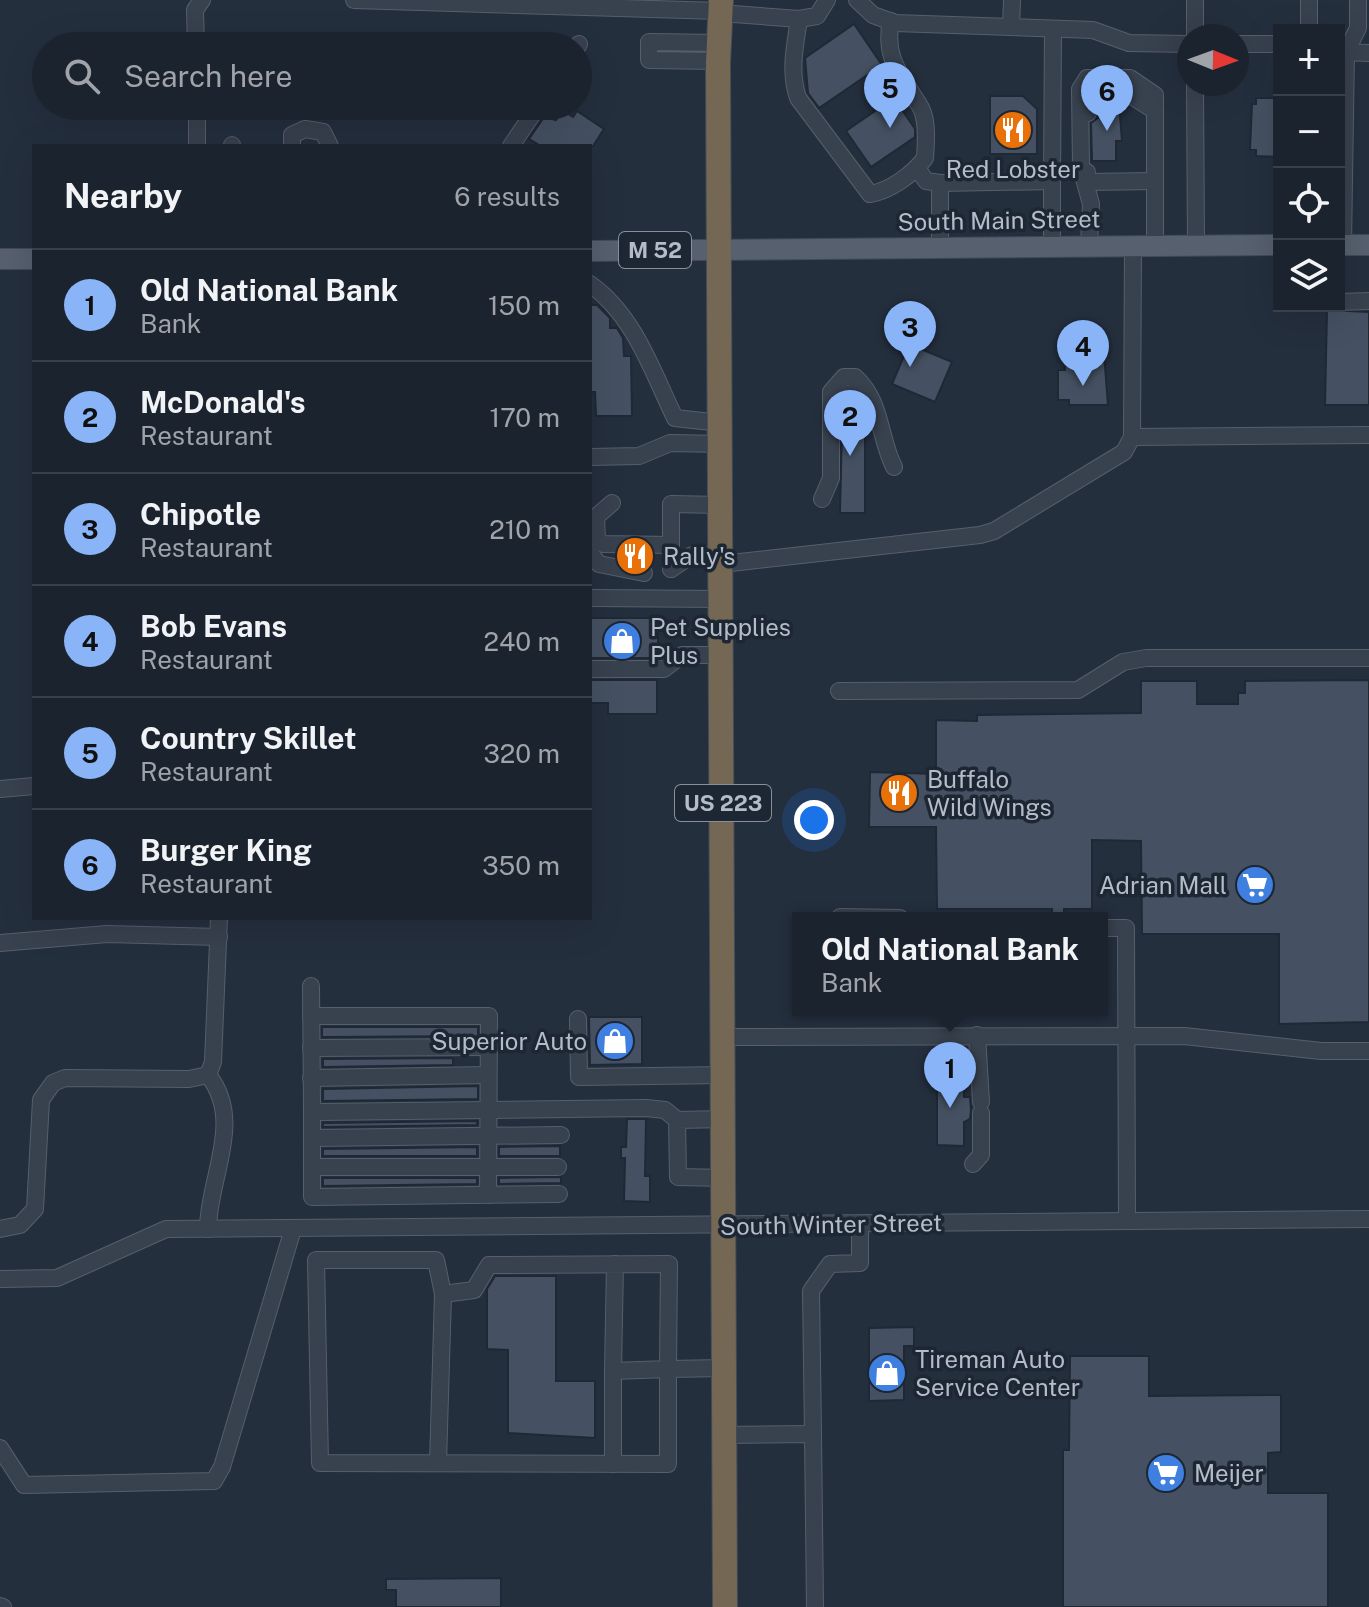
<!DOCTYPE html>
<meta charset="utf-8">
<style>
:root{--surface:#1b232e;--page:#242b36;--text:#f1f3f6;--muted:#a0a4aa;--line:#39404a;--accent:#8ab4f8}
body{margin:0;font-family:"Public Sans",sans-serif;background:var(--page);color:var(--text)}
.controls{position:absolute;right:24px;top:24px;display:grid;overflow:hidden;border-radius:0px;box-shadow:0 8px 32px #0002}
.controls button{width:72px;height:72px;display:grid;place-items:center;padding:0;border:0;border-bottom:2px solid var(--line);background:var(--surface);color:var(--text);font:40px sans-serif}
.compass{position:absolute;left:1177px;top:24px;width:72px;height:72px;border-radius:50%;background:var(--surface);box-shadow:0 8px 32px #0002;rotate:91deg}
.you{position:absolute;left:814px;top:820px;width:28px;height:28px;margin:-20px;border:6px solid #fff;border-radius:50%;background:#1a73e8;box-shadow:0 0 0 12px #1a73e833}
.badge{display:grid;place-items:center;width:52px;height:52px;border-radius:50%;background:var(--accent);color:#111;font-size:26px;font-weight:700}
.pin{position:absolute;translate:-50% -66px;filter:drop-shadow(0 2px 4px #0008)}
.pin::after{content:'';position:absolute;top:42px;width:28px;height:24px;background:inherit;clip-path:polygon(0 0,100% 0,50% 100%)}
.popup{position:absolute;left:792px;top:912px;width:316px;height:104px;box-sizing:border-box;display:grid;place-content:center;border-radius:0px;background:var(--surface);filter:drop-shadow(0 2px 6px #0005);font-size:26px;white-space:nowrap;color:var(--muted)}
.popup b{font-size:30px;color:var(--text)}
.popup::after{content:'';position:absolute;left:50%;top:100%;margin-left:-16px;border:16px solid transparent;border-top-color:var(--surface)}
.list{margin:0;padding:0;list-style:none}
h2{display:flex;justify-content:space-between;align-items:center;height:104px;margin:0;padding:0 32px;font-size:34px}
h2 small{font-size:26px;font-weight:400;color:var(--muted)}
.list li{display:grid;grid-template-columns:52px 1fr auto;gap:24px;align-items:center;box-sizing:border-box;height:112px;padding:0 32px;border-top:2px solid var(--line)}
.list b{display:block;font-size:30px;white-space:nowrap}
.list p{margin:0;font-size:26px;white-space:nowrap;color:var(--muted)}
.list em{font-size:26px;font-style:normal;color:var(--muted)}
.icon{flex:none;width:44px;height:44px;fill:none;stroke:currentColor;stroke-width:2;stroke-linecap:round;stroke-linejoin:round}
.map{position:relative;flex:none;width:1369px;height:1607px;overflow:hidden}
.search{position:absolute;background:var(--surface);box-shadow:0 8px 32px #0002;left:32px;top:32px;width:560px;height:88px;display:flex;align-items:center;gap:20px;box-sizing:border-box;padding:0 28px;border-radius:44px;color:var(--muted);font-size:30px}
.panel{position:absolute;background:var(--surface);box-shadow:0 8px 32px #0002;left:32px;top:144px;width:560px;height:776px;border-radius:0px}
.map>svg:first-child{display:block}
</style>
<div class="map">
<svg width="1369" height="1607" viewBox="0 0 1369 1607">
<rect width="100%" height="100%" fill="#242f3e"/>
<g fill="#455162" stroke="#1f2835" stroke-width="2">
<path d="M854,24l28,41 -63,43 -11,-15 -3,-35z"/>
<path d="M990,96h33l14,13v45h-47z"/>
<path d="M894,98l21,31v8l-44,30 -25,-36z"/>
<path d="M1256,98h23v59l-23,-1v-6h-6l2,-46h4z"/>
<path d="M1100,102l19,1 3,38h-6v20h-24l-1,-38 7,-5z"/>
<path d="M562,110l11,7 4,-6 27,18 -11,17h-52l-12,-7 15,-22 12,3z"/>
<path d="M590,305h7l13,13v10h7l6,10 1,18h7l1,60h-36l-1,-24h-5z"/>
<path d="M1327,310l42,2v93h-44z"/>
<path d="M909,344l43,18 -17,40 -43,-18z"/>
<path d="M1064,354h40l4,51h-39v-5h-11v-30h7z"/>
<path d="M848,423h17v90h-25l2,-86h5z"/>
<rect x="590" y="618" width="68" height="40"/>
<path d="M590,680h67v34h-49v-11h-18z"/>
<path d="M1369,680v342l-90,2v-90h-137l-1,-93 -49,-1v69h-28v9h-12v-9h-115l-1,-82h-67l1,-55 66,2v-54l41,1v-6l164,-2v-32h56v23h41v-11h7v-12z"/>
<path d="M589,1017h53v47l-52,1z"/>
<path d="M322,1027h156v9l-156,1z"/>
<path d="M453,1058v7l-130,2v-8z"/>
<path d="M937,1080h27v17h6l1,13 -1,9 -6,3v24l-27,-1z"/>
<path d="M478,1086v13l-155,2v-12z"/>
<path d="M627,1119h19l-1,57h5v26l-26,-1 1,-43h-4v-11h5z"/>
<path d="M477,1121v4l-154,2v-4z"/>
<path d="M560,1146v10h-61v-9z"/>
<path d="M477,1147v9h-154v-7z"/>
<path d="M561,1177v6l-62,1v-6z"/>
<path d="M323,1178h154v6l-154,2z"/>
<path d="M495,1276h61v105h39v57l-87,-5v-83l-21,-1v-60z"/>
<path d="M914,1327v19h-10v54l-35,1v-73z"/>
<path d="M1070,1356h79v40l132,-1v57l-13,1v40h60v114h-265v-157h6z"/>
<path d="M501,1578v29h-105v-17h-10v-11z"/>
</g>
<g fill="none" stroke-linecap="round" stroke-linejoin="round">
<defs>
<g id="minor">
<path d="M354,0l366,11"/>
<path d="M857,0l16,15 22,8 198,7 36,13 60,1"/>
<path d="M1195,0v36"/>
<path d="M720,13l79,6c-4,28 -10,52 -1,79l72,96c20,-3 43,-20 55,-36 1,-14 3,-37 -4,-50 -18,-31 -38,-48 -30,-87"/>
<path d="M799,19l18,-3 10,-16"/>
<path d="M1011,27l1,-27"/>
<path d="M1309,30v-30"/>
<path d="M1237,44h42"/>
<path d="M196,46l-1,-36 7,-10"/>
<path d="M578,46l1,-2"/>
<path d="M1339,52l30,1"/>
<path d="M718,61l-69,-1v-18l70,1"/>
<path d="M1195,84l1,161"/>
<path d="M197,106v40"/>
<path d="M1088,113l1,-18 4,-5 34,3 28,18"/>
<path d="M232,145v1"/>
<path d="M292,146v-11l13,-6 18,3 7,14"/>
<path d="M511,146l27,-40"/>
<path d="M917,168l9,13 14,2v64"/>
<path d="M1087,172l-1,10 69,-1"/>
<path d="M1052,181l1,-151"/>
<path d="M940,183l112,-2v64"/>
<path d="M1089,245l2,-41 -10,-36 -1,-79 7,-11h43l25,17v150"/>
<path d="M1343,245l3,-193 12,-24v-28"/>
<path d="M590,284c45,32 62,87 85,134l46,5"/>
<path d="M1339,302l30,-1"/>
<path d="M832,412l13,-18 11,-2 14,7"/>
<path d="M1132,437l237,-2"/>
<path d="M590,457l49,-1 31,-13 51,1"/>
<path d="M822,499l9,-21v-86l13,-15h11c27,24 24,61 39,90"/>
<path d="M612,503l-16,14 1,22 6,5 68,1"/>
<path d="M590,553l9,11 45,9"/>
<path d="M722,564l258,-29 14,-4 130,-79 8,-15 1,-192"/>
<path d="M671,569v-65l50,1"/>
<path d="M671,569l21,-14h30"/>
<path d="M590,598l132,1"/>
<path d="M590,669h74l18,-14h40"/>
<path d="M839,691l239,-1 45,-28 23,-4h223"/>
<path d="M0,789l34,-3"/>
<path d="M840,917l60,1"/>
<path d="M1102,928h24l1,293"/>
<path d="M0,943l107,-9 112,3"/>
<path d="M311,986l1,121 6,5 328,-4 19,2 12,10"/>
<path d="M311,1016h178l-1,179"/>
<path d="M578,1019l1,58 146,-2"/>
<path d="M977,1035l4,67"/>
<path d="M725,1037l459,-1 137,15h48"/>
<path d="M311,1048l177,-1"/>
<path d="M208,1075c37,46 0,103 0,154"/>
<path d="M311,1078l177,-3"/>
<path d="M312,1107v90l247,-3"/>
<path d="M312,1138l249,-3"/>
<path d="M973,1164l8,-9v-42"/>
<path d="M312,1167h246"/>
<path d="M725,1178l-47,-1 -1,-57 48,-1"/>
<path d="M0,1229l20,-4 15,-16 6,-109 12,-17 12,-5 124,1 19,-4 5,-13 6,-144"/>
<path d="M615,1264l-2,107 55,-2 1,-105 -180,1 -15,25 -31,4 -7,-34h-120l4,203 348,1v-95l57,-1"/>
<path d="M0,1279l57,-1 109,-49 1203,-10"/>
<path d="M813,1434l-2,-143 19,-27 30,-1v-39"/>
<path d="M725,1435l88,-1 2,173"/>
<path d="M0,1448l24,37 190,-4 8,-14 71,-238"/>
<path d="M438,1463l5,-169"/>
<path d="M613,1464v-93"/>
<path d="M0,1606l3,1"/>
</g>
<g id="major">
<path d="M1339,245h30"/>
<path d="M590,251l689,-6"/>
<path d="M0,259h34"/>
</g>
<path id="highway" d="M721,0l-3,63 7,1544"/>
</defs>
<use href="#minor" stroke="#565f6c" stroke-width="18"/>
<use href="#major" stroke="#414a57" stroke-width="22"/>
<use href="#highway" stroke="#434c59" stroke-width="26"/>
<use href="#minor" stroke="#38414e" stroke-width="16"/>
<use href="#major" stroke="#56606e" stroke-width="20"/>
<use href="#highway" stroke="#746855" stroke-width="24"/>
</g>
<defs>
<symbol id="restaurant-disc" viewBox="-11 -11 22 22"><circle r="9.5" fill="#e8710a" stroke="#1d2633"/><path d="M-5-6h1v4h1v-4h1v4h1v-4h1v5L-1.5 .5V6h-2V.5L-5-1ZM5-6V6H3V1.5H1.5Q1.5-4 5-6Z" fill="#fff"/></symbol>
<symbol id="shop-disc" viewBox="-11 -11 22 22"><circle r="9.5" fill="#3f7fe0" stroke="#1d2633"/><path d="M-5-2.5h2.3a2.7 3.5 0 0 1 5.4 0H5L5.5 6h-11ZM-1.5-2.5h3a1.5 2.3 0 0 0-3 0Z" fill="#fff"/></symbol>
<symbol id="supermarket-disc" viewBox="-11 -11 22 22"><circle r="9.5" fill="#3f7fe0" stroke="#1d2633"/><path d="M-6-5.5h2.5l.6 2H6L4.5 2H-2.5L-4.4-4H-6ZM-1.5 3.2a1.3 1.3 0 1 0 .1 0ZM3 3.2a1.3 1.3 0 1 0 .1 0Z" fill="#fff"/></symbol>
</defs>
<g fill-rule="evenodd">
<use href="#restaurant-disc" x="991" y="108" width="44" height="44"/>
<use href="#restaurant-disc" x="613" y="534" width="44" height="44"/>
<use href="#shop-disc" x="600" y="619" width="44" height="44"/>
<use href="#restaurant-disc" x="877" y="771" width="44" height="44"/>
<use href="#supermarket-disc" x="1233" y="863" width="44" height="44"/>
<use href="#shop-disc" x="593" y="1019" width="44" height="44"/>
<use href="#shop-disc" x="865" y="1351" width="44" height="44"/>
<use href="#supermarket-disc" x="1144" y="1451" width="44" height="44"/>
</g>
<g text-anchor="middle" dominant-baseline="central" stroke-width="7" stroke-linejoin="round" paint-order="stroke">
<g fill="#1d2633" stroke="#878f9c" stroke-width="2">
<rect x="619" y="232" width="72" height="36" rx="6"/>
<rect x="675" y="785" width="96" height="36" rx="6"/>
</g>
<g font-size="22" font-weight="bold" fill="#b4bcc9">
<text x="655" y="250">M 52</text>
<text x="723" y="803">US 223</text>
</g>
<g font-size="24" fill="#b4bcc9" stroke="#1d2633" text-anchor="start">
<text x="1013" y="169" text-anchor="middle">Red Lobster</text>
<text x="663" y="556">Rally's</text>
<text x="650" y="627">Pet Supplies<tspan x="650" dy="28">Plus</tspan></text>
<text x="927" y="779">Buffalo<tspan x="927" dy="28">Wild Wings</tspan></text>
<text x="1227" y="885" text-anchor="end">Adrian Mall</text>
<text x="587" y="1041" text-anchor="end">Superior Auto</text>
<text x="915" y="1359">Tireman Auto<tspan x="915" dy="28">Service Center</tspan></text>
<text x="1194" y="1473">Meijer</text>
</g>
<g font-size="24" fill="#b4bcc9" stroke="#1d2633">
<text transform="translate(999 220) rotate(-1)">South Main Street</text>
<text transform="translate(831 1224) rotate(-1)">South Winter Street</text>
</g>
</g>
</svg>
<div class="controls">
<button>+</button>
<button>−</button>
<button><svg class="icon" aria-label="locate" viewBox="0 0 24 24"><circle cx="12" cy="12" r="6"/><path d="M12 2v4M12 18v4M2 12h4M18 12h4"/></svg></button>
<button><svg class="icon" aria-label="layers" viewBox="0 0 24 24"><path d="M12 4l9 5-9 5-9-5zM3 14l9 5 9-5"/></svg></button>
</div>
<svg class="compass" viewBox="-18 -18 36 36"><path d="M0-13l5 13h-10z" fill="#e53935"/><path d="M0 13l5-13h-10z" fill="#a0a4aa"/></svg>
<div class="you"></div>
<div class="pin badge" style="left:950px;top:1108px">1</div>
<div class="popup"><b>Old National Bank</b>Bank</div>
<div class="pin badge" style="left:850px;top:456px">2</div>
<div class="pin badge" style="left:910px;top:367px">3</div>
<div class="pin badge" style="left:1083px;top:386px">4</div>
<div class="pin badge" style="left:890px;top:128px">5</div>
<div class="pin badge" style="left:1107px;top:131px">6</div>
<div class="search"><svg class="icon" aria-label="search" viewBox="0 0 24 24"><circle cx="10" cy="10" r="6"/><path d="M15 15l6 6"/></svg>Search here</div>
<section class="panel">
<h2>Nearby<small>6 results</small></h2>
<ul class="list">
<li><span class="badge">1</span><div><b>Old National Bank</b><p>Bank</p></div><em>150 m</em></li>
<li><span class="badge">2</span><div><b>McDonald's</b><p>Restaurant</p></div><em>170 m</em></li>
<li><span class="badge">3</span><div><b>Chipotle</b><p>Restaurant</p></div><em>210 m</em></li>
<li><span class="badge">4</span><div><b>Bob Evans</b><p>Restaurant</p></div><em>240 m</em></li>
<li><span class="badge">5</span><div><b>Country Skillet</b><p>Restaurant</p></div><em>320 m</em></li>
<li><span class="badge">6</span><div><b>Burger King</b><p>Restaurant</p></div><em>350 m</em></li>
</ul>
</section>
</div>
